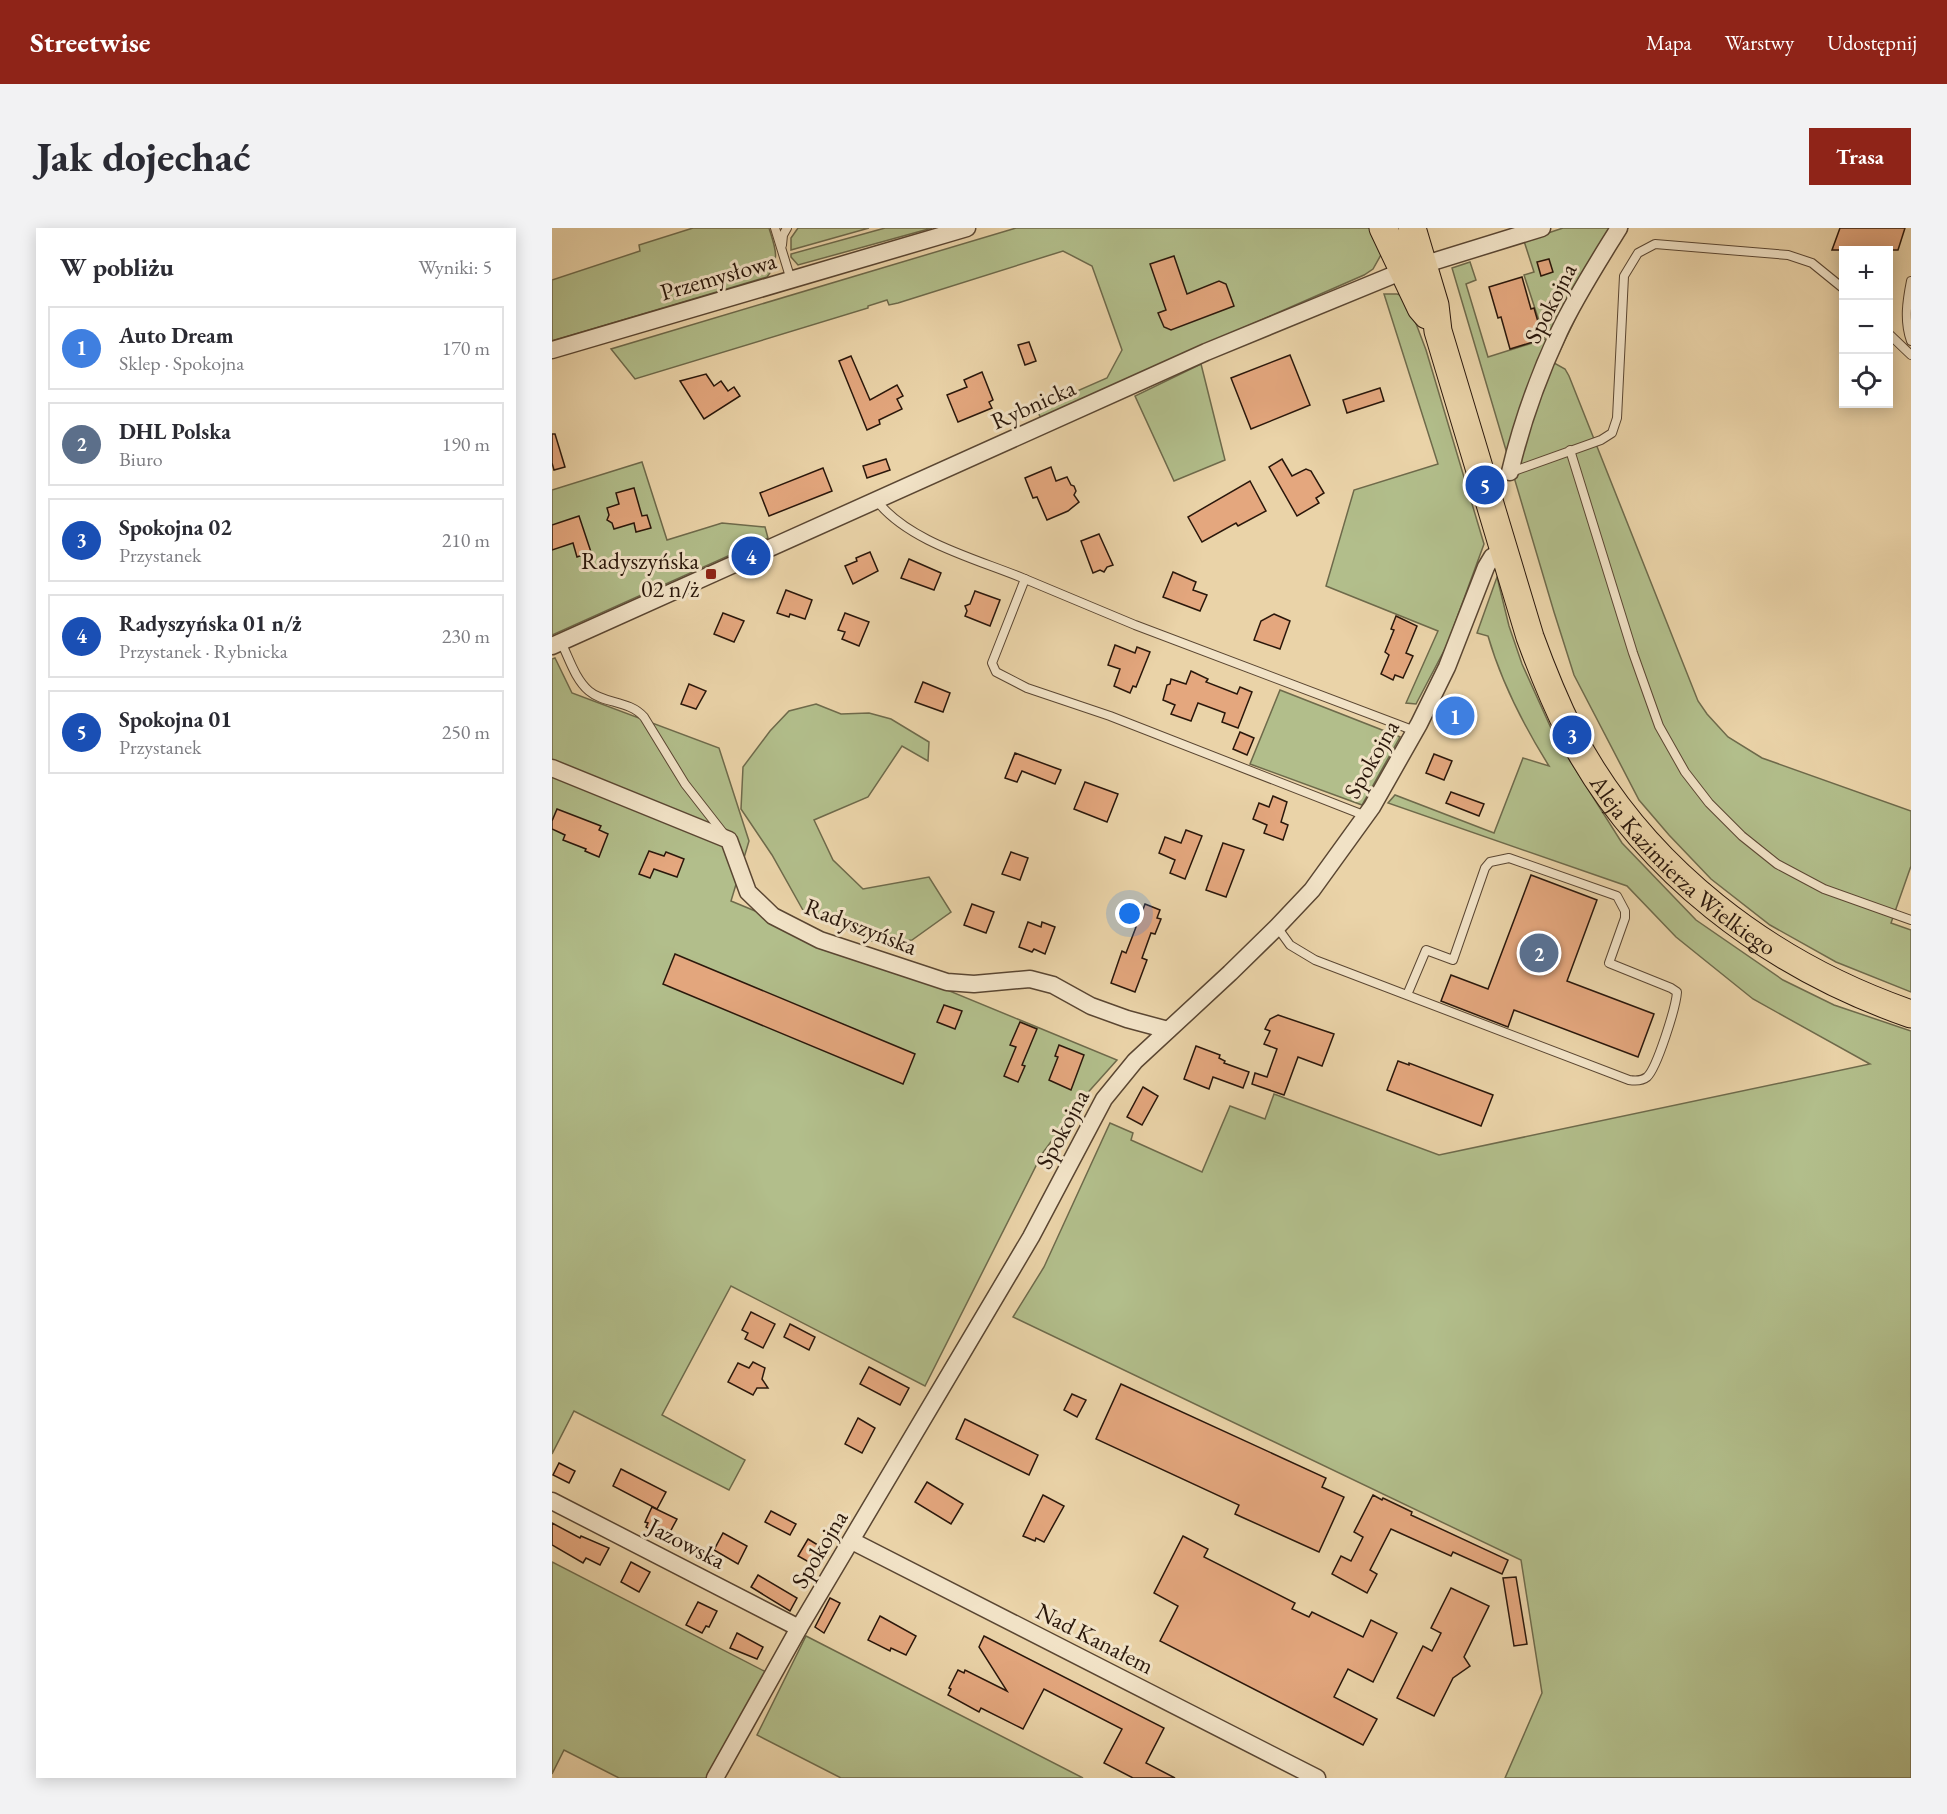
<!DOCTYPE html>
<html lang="pl">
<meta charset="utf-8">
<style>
:root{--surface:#fff;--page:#f2f2f3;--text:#2b2b33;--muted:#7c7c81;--line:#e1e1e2;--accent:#8f2418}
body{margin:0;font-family:"EB Garamond",serif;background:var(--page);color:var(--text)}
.controls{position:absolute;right:18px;top:18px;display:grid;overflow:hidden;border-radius:0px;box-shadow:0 3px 15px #0003}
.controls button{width:54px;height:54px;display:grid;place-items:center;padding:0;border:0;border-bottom:2px solid var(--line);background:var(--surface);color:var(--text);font:30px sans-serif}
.you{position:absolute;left:578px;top:686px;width:21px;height:21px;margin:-15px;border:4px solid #fff;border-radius:50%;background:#1a73e8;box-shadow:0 0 0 9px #1a73e833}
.badge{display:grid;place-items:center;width:39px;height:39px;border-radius:50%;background:var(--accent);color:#fff;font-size:20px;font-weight:700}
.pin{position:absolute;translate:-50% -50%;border:3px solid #fff;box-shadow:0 2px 6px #0006}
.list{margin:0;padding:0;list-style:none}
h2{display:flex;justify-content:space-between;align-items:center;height:78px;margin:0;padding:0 24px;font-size:26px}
h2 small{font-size:20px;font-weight:400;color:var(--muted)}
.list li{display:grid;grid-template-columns:39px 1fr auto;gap:18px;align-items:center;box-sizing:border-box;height:84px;margin:0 12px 12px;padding:0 12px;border:2px solid var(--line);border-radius:0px}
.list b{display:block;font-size:22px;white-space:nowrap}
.list p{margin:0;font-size:20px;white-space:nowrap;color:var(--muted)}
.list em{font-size:20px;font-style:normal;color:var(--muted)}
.icon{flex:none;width:33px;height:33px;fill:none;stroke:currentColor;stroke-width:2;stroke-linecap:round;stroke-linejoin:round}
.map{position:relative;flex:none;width:1359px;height:1550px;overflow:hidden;border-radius:0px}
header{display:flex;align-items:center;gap:36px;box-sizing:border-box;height:84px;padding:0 30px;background:var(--accent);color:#fff}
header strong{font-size:28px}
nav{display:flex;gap:33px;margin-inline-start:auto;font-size:21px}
.intro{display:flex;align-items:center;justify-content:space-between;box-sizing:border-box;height:144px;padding:0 36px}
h1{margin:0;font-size:42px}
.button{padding:15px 27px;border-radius:0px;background:var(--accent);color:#fff;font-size:21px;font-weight:700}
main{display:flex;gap:36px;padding:0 36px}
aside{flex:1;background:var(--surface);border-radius:0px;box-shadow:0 3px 15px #0003}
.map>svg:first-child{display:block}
</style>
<header>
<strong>Streetwise</strong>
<nav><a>Mapa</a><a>Warstwy</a><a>Udostępnij</a></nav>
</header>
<div class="intro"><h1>Jak dojechać</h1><a class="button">Trasa</a></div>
<main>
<aside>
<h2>W pobliżu<small>Wyniki: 5</small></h2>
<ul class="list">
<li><span class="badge" style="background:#3f7fe0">1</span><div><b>Auto Dream</b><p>Sklep · Spokojna</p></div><em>170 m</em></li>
<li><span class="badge" style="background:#5c6f8a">2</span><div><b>DHL Polska</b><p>Biuro</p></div><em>190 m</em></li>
<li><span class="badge" style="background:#1a4fb4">3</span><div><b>Spokojna 02</b><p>Przystanek</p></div><em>210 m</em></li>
<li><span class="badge" style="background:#1a4fb4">4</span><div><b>Radyszyńska 01 n/ż</b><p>Przystanek · Rybnicka</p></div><em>230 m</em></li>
<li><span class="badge" style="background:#1a4fb4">5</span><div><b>Spokojna 01</b><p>Przystanek</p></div><em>250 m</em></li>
</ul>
</aside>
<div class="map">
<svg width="1359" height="1550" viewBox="0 0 1359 1550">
<rect width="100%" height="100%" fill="#ead3a8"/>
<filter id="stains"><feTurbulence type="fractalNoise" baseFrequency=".00333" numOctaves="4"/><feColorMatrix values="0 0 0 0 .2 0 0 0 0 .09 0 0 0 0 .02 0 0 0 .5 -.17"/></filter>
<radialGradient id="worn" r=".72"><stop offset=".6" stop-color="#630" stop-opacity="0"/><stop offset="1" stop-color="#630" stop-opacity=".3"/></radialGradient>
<g fill="#b2be8b" stroke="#6e6a4b" stroke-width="1.5">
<path d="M141,0h76c6,19 12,32 -2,49l-215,64v-61l88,-29 -1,-6z"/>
<path d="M246,0h71l-78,22v-12z"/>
<path d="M333,0h47l-134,37 -7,-8v-3z"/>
<path d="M464,0h358l8,25 -9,16 -9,6 -206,90 -117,53 -5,-9 71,-31 15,-28 -30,-84 -29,-15 -165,52 -9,2 -2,-5 -19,6v2l-233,71 -24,-30z"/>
<path d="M1011,0h65l-36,56 -38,79 11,6 4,7 129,325 9,13 21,23 34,21 149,53v55l-20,57 20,7v62l-75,-30 -66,-37 -59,-46 -42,-44 -30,-35 -65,-125 -20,-63 -102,-344 18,-6 6,18 -10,4 22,73 57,-18 -21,-64 10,-3 -10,-31z"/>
<path d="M832,66h13l9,3 20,53 58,194 -37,101 -31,59 -10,-1 32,-72 -112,-45 28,-96 84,-26z"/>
<path d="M649,136l24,96 -51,21 -39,-85z"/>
<path d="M90,234l25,78 55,-17 43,4 3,11 -216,97v-145z"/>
<path d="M945,349l12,49 13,38 33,73 67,106 74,77 87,60 51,25 77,26v747h-406l37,-85 -21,-133 -508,-243 31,-50 66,-144 23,10 -2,7 71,32 28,-66 35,13 9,-25 165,61 431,-91 -117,-65 -77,-62 -49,-51 -239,-83 7,-8 99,38 29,-75 26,8c-25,-40 -48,-85 -61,-130l-11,-3z"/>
<path d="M3,430l17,35 147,55 30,93 -18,60 386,159 -34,38 -41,56 -117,232 -194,-100 -69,129 83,45 -16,30 -155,-79 -22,43v-795z"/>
<path d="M728,462l120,47 -38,68 -112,-41z"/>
<path d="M264,476l25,10 28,-1 22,6 38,23 -1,19 -26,-15 -34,51 -54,23 19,40 30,29 66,-12 22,35 -39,28 -40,1 -68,-29 -32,-57 -31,-46 2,-42 27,-36 19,-20z"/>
<path d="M0,1334l214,110 -60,106h-87l-55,-28 -12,24z"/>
<path d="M254,1408l277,142h-242l-84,-43z"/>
</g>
<g fill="#e4a77e" stroke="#2a170b" stroke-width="1.5">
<path d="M1288,0h65l-7,22h-66z"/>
<path d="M622,28l13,38 32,-13 7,3 8,22 -63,24 -7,-3 -6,-14 8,-3 -16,-46z"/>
<path d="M997,31l4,13 -12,4 -4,-14z"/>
<path d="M970,49l9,32 3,-1 9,31 -33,10 -9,-32 -3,1 -9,-31z"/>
<path d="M477,114l7,19 -11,4 -7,-20z"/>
<path d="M738,127l20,50 -59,24 -20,-51z"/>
<path d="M299,128l19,44 27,-15 6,11 -6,3 5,10 -23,11 1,4 -13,6 -28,-69z"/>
<path d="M430,144l11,28 -4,2 3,6 -34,14 -11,-27 20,-8 -3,-7z"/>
<path d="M154,146l8,12 7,-5 7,10 6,-4 6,9 -36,23 -24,-38z"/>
<path d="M828,160l4,13 -37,12 -4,-13z"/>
<path d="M0,206h3l10,33 -11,3 -2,-7z"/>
<path d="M334,231l4,11 -23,8 -4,-12z"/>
<path d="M730,231l10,17 14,-7 5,2 13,22 -8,5 3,5 -22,13 -28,-49z"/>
<path d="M499,239l5,14 11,-4 4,8 3,1 2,5 -2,4 5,7 -11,9 -21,9 -10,-23 -4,1 -8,-20z"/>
<path d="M271,240l9,23 -63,25 -9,-23z"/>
<path d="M698,253l16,30 -28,15 -2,-3 -34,19 -14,-25z"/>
<path d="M82,260l8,28 5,-1 4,13 -15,4 -2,-9 -20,6 -2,-6 -5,-3 2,-5 -2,-7 12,-4 -3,-11z"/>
<path d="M27,288l12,36 -14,5 -4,-14 -21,7v-25z"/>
<path d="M547,306l14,31 -6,2 -3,5 -4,-2 -7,3 -12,-32z"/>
<path d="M318,324l8,19 -25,13 -8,-18 12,-5 -1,-3z"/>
<path d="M357,331l32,14 -7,17 -33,-12z"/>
<path d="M621,344l23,10 -3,8 14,5 -7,16 -37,-14z"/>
<path d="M234,362l26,10 -7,19 -15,-5 -1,3 -12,-4z"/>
<path d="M423,363l25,9 -10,26 -25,-10 2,-5 -2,-5 5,-2z"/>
<path d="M171,385l21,8 -10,21 -20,-8z"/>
<path d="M293,385l24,9 -10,24 -17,-7 3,-7 -7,-2z"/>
<path d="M722,386l16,7 -10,28 -26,-9 7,-19z"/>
<path d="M844,388l21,10 -11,27 7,3 -10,22 -8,-3 -2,5 -12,-6 8,-19 -4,-3 9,-22 -3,-1z"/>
<path d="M563,417l20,8 2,-6 13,5 -14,35 -3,-1 -3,7 -16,-7 6,-17 -12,-4z"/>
<path d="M639,443l17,8 -2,3 31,12 3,-7 12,5 -14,36 -16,-6 3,-9 -27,-10 -7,18 -20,-7 4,-9 -12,-5 4,-15 3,-1 1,-5 15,5z"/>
<path d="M371,454l27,11 -7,19 -28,-10z"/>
<path d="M137,456l17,7 -10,18 -15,-5z"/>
<path d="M688,504l14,6 -7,17 -14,-6z"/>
<path d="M463,525l46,17 -6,14 -33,-13 -5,11 -12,-4z"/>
<path d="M882,526l18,7 -8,19 -18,-7z"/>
<path d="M533,554l33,12 -11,28 -33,-13z"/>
<path d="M899,564l33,12 -5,12 -33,-13z"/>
<path d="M721,568l14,6 -6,20 7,3 -5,15 -19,-7 3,-8 -14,-6 6,-16 10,4z"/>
<path d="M5,581l44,17 -2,4 9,4 -9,23 -14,-6 1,-2 -23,-9 2,-5 -13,-6v-8z"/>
<path d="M634,602l16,6 -17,43 -15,-6 5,-13 -16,-7 6,-16 16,6z"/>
<path d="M671,615l21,7 -18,47 -20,-7z"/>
<path d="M97,623l15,5 2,-4 18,7 -7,18 -23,-8 -4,9 -11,-4z"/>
<path d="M459,624l17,6 -8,22 -18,-6z"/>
<path d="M979,647l66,25 -30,81 87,33 -16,43 -124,-47 -6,17 -67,-26 10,-26 37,14z"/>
<path d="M420,676l22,8 -8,21 -22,-8z"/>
<path d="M593,676l15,6 -3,8 4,1 -6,15 -4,-1 -9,25 5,2 -12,32 -24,-9 11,-32 4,2 10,-26 -4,-2 6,-14 4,1z"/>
<path d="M476,694l13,5 1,-5 13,5 -10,27 -11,-5 -2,3 -13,-5z"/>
<path d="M123,726l240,100 -12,30 -240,-100z"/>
<path d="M392,777l18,6 -7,18 -18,-7z"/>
<path d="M726,787l56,19 -12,32 -24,-9 -14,38 -32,-11 3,-11 12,4 10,-28 -13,-5 6,-13 -5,-2 5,-10z"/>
<path d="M468,794l17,7 -15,36 3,1 -7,16 -14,-6 12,-29 -6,-2z"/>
<path d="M507,817l25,10 -13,35 -22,-10 9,-23 -3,-1z"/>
<path d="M644,818l24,9 -1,3 6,3 -1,2 25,9 -6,16 -30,-11 -4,12 -25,-10z"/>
<path d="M846,833l11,4v-2l84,32 -12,31 -94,-36z"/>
<path d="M591,859l15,9 -16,29 -15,-8z"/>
<path d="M199,1084l24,12 -12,24 -18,-9 3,-6 -6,-3z"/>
<path d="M238,1096l25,13 -6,13 -25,-13z"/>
<path d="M201,1134l12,6 -3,11 6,9h-11l-4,7 -25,-13 10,-19 11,5z"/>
<path d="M317,1139l40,21 -9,17 -40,-21z"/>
<path d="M569,1156l205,94 -4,9 22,10 -25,55 -84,-38 4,-9 -143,-66z"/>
<path d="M520,1166l14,6 -9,17 -13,-7z"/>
<path d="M306,1190l17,10 -13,25 -17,-9z"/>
<path d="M413,1191l73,36 -9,20 -73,-36z"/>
<path d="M7,1235l16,8 -6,12 -16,-8z"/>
<path d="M69,1241l45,23 -9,17 -44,-23z"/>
<path d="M375,1254l36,22 -12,20 -36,-22z"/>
<path d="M491,1267l21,11 -20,36 -8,-4 -1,3 -12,-5z"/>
<path d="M821,1267l9,5 1,-2 29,14 -1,3 97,45 -6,14 -49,-22 -2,4 -60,-27 -21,41 7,4 -10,19 -35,-19 9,-18 10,5 12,-24 -9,-5z"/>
<path d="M100,1279l25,12 -8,15 -5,-3 -2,5 -16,-9 2,-4 -3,-1z"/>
<path d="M219,1283l25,13 -6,11 -25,-13z"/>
<path d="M0,1295l28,15 1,-2 28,12 -9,17 -14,-7 -3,5 -31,-18z"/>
<path d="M171,1305l24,13 -9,18 -24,-14z"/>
<path d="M631,1308l25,13 -4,8 91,46 -3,6 17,8 3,-5 51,25 8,-17 26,13 -24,49 -25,-13 -14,28 43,22 -14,26 -203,-104 18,-35 -24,-13z"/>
<path d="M256,1311l18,11 -10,16 -18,-10z"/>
<path d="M79,1334l19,10 -11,20 -18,-10z"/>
<path d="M206,1347l39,23 -7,13 -39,-24z"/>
<path d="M964,1349l11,67 -13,2 -11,-68z"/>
<path d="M899,1360l38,18 -25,51 6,9 -17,12 -19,38 -37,-18 26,-52 9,5 9,-18 -10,-5z"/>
<path d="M278,1370l10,5 -16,30 -9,-6z"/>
<path d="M146,1374l19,9 -8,16 -3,-1 -4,7 -16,-8z"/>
<path d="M328,1388l36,20 -10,19 -15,-7 -1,3 -22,-11z"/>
<path d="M185,1405l26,14 -6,12 -27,-11z"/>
<path d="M432,1408l180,92 -18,35 29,15h-42l-29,-15 18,-34 -78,-40 -21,40 -42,-21 -2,4 -31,-17 3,-6 -2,-1 9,-18 6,3 1,-3 42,21 -28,-44z"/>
</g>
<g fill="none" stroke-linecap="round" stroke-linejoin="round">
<defs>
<g id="lane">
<path d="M223,0l16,52"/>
<path d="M230,17l1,-10 4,-7"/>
<path d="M1359,53c-4,20 -7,40 0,60"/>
<path d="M1336,105l23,22"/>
<path d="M1018,222l63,203 26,73 26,46 24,31 33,33 35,28 47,25 87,31"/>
<path d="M934,253l115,-41 11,-7 5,-15 7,-142 14,-23 17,-9 133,11 24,8 32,26"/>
<path d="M325,273c32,41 100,58 148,78l-33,84 4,9 31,16 83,28 256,100"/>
<path d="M473,351l110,46 280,106"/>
<path d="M9,414c8,16 14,37 28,49 15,13 40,9 55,26l41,67 39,50"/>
<path d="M725,699l13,18 25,15 314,120c6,1 13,1 18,-3 10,-9 29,-70 30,-85l-6,-4 -62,-25 16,-45v-7l-8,-15 -108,-38 -19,4 -5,6 -32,92 -27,-10 -19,45"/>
</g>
<g id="street">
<path d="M0,122l415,-122"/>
<path d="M958,244c11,-47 28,-95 49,-140 17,-36 39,-70 60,-104"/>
<path d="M0,418l654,-294 197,-81 139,-43"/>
<path d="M0,540l177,72 19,52 25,24 47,24 127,42 27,2 56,-5 23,6 38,21 36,13 41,11"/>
<path d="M0,1273l247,127"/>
<path d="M300,1313l465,237"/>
<path d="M163,1550l84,-150 232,-391 73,-138 31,-38 95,-88 47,-46 35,-37 60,-83 47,-83 28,-57 39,-100 6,-10 12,-7"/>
</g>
<g id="primary">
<path d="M831,0l38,80 6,7"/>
<path id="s1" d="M860,0l23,77 3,26 92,306c12,33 25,65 41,97 71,135 198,231 340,280"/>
</g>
</defs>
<use href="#lane" stroke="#5a4632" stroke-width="10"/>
<use href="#street" stroke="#5a4632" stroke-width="19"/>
<use href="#primary" stroke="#2a170b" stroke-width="29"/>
<use href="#lane" stroke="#f1e2c6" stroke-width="8"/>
<use href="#street" stroke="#f1e2c6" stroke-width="16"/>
<use href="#primary" stroke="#ead3a8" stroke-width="27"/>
</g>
<rect fill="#8f2418" stroke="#f1e2c6" stroke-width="2" x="153" y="340" width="12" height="12" rx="3"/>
<g text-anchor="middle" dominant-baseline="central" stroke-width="6" stroke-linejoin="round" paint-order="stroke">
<g font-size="24" fill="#2a170b" stroke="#f1e2c6">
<text transform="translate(166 48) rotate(-16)">Przemysłowa</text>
<text transform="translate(998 75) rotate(-63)">Spokojna</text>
<text transform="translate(481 176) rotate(-24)">Rybnicka</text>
<text transform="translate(819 531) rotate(-60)">Spokojna</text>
<text stroke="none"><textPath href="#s1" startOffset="706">Aleja Kazimierza Wielkiego</textPath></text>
<text transform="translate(309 698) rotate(21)">Radyszyńska</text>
<text transform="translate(510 901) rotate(-62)">Spokojna</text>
<text transform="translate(135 1315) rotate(27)">Jazowska</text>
<text transform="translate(267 1321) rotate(-59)">Spokojna</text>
<text transform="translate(543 1410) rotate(27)">Nad Kanałem</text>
</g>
<g font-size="24" fill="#2a170b" stroke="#f1e2c6" text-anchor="end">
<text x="147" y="332">Radyszyńska<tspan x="147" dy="28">02 n/ż</tspan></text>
</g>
</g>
<rect width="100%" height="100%" filter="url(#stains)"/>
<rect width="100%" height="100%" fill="url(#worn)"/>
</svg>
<div class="controls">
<button>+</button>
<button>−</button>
<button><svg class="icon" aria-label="locate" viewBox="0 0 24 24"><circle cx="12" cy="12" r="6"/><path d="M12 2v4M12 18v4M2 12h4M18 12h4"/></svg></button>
</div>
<div class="you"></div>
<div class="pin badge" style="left:903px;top:488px;background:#3f7fe0">1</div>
<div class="pin badge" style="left:987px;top:725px;background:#5c6f8a">2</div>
<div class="pin badge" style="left:1020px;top:507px;background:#1a4fb4">3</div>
<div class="pin badge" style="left:199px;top:328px;background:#1a4fb4">4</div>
<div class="pin badge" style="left:933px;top:257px;background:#1a4fb4">5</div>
</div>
</main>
